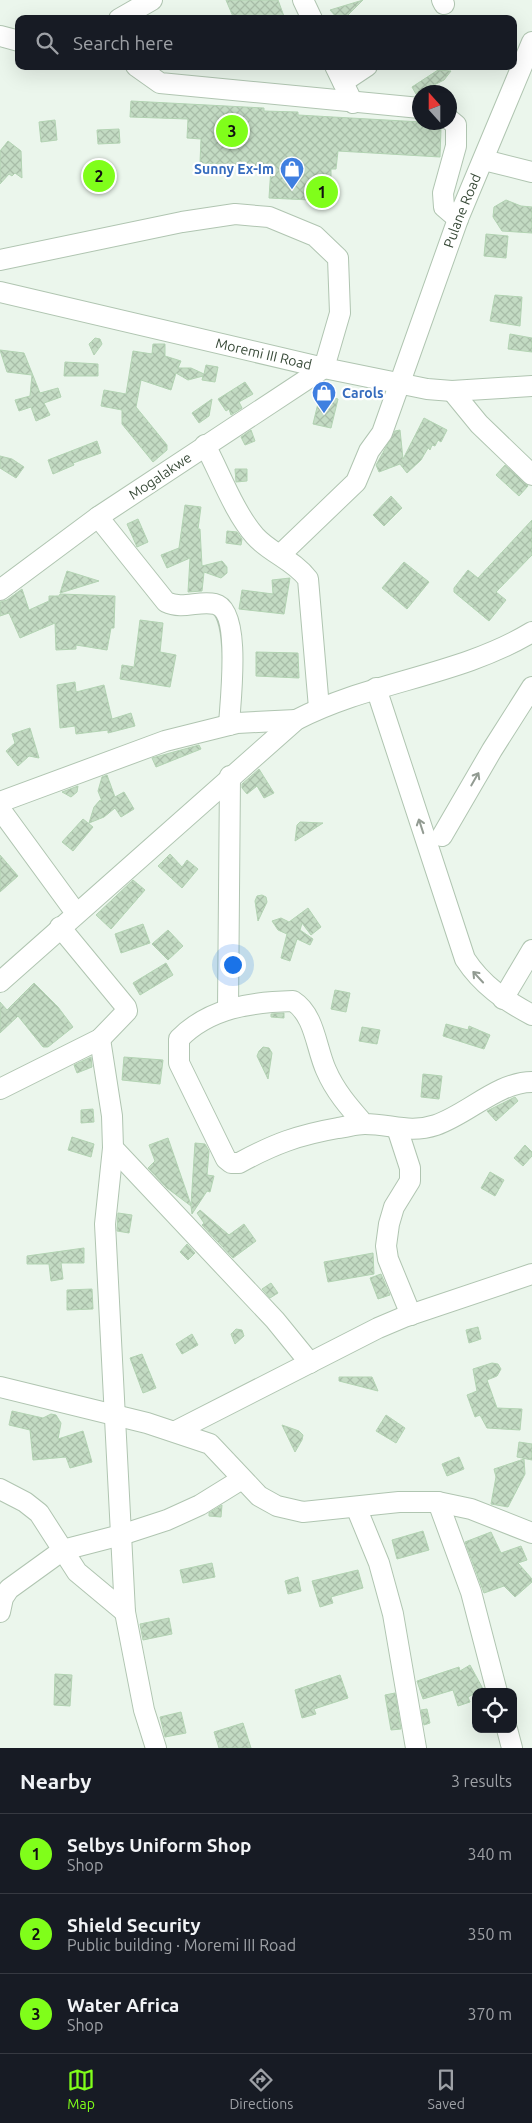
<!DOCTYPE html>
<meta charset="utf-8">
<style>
:root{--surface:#171b24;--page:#242831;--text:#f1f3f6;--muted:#9ea1a6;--line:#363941;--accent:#80fe1a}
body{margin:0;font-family:Ubuntu,sans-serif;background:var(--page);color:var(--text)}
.controls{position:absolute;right:15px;bottom:15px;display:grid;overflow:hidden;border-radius:10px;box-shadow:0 5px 20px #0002}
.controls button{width:45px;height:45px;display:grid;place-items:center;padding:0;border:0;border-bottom:1px solid var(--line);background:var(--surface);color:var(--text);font:25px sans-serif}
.compass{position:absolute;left:412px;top:85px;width:45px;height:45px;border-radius:50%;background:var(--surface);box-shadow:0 5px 20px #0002;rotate:339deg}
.you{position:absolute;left:232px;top:964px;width:18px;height:18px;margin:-12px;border:4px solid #fff;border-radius:50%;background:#1a73e8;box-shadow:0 0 0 8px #1a73e833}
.badge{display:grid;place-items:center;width:32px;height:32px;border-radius:50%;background:var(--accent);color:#111;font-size:16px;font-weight:700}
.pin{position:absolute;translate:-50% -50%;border:2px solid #fff;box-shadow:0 1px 5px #0006}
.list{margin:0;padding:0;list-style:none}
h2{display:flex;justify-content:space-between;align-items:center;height:65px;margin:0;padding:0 20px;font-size:21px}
h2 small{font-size:16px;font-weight:400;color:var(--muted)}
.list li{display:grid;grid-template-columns:32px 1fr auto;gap:15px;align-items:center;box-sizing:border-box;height:80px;padding:0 20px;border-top:1px solid var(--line)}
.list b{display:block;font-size:19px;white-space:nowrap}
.list p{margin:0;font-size:16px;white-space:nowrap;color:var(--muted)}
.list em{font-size:16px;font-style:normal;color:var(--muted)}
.icon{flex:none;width:28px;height:28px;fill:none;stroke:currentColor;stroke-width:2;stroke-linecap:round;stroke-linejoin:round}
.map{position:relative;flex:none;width:532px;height:1748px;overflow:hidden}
.search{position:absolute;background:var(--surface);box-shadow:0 5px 20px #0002;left:15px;right:15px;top:15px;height:55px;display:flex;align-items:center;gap:12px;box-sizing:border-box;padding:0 18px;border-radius:10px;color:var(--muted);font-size:19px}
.sheet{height:305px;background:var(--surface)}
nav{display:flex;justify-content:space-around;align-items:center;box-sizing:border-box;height:70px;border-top:1px solid var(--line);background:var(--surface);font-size:14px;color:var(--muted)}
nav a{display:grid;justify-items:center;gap:2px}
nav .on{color:var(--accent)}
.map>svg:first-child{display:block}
</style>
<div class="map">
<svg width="532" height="1748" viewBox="0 0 532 1748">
<defs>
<pattern id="building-cross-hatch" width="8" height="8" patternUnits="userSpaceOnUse" patternTransform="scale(1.25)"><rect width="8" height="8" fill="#c3dbc3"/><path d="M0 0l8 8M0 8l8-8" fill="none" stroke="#a8bda8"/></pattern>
</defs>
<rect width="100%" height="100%" fill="#ebf6ec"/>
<g fill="url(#building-cross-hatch)" stroke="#b3d3b3">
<path d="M226,0h52l7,19h-51z"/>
<path d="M363,0l-19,19h-6l-8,-9z"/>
<path d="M438,70l13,1 -7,9 -28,14 -4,-7z"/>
<path d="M131,101l133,7v3l34,1v3l141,8 2,5 -1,29 -102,-6 -2,18h-5v32l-62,-3 2,-31 -71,-4 1,-24 -14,-1 1,-19 -58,-2z"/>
<path d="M55,120l2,20 -16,2 -2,-20z"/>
<path d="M119,129l1,14 -22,1 -1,-14z"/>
<path d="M8,141l13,10 1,27 -7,-5 -3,3 -3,-2 -9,10v-33z"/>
<path d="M86,167h21l-1,15h-20z"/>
<path d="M506,200l15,6 11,1v26l-30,-2 -9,-14 1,-10z"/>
<path d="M486,234l22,2 -2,22 -22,-2z"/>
<path d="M495,295l27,2 -2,29 -30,-5z"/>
<path d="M510,334l22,4v14l-24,-3z"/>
<path d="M95,338l5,1 2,5 -8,11 -5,-11z"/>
<path d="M153,344h12v12l16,5 -3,7h13l13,6 2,-9 12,2 -3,15 -13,-2 1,-4 -15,4 -12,-7 -5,17 -30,-10 -5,27 31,38v5l-14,12 -31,-38v-14l-21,-4 3,-16 22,4 7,-43 19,3z"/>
<path d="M0,350l24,3 16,40 18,-5 3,9 -17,6 6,12 -14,6 -5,-14 -12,4 -4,-11 15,-4 2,-21 -25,-3z"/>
<path d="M65,362l33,2v12h-34z"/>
<path d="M245,382l8,12 -14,8 3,6 -11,7 -2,-6 -3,2 -8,-12z"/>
<path d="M320,395l18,4 -7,29 -18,-4z"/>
<path d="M212,399l-3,17 -10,7 -7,-10z"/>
<path d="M424,418l23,12 -6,12 -3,-2 -3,6 -3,-1 -2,5 -2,-2 -7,12 -14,13 -7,-9 -21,8 -3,-7 19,-34 5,-1 3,29z"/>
<path d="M251,430l4,11 -10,4 -4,-8z"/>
<path d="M97,441l4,12 -28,10 1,2 -21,9 -5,-14z"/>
<path d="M0,456l12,3 12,8 -8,11 -16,-10z"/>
<path d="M505,465l23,21 -9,10 -23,-21z"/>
<path d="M235,469h12v12l-11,1z"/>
<path d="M391,496l11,12 -18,18 -11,-11z"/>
<path d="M185,505l16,2 -3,22h2l2,37 20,-5 5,6v6l-6,5 -17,-6 -2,19 -14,1 2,-34 -23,10 -6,-13 18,-7z"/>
<path d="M138,519l10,23 -11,5 -10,-23z"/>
<path d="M532,520v35l-36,37 10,8 -17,21 -35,-29v-4l14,-18 10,8z"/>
<path d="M227,531l10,1 5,7 -1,6 -15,-2z"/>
<path d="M404,562l25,20 -22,27 -25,-21z"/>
<path d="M67,571l32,10 -39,12z"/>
<path d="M290,578l-6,36 -45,-5 3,-19 31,4 -1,-14z"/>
<path d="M22,589l7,21 20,-9v-5h10l1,-2 55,2 -1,32h-3l-4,22 -31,-5v4l-20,1 -1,-27 -35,15 -11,-25 -9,3v-14l7,-2z"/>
<path d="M140,620l23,3 -3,29 16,3 -6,32 -50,-8 2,-14 12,2z"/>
<path d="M256,652l42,1 1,25 -43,-2z"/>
<path d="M75,682l1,10 28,-7 8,34 19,-6 4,13 -27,7v-3l-32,4 -1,-8 -15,2 -3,-43z"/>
<path d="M30,728l9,30 -10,-2 -11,10 -12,-15 9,-8 -3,-9z"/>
<path d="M199,745l2,4 -45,18 -4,-9z"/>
<path d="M259,769l15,24 -10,5 -7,-12 -10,8 -5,-6v-4z"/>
<path d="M107,775l8,22 9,-5 10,17 -13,8 -6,-9 -11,9 -15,6 5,-16 6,-7 2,1 -4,-10 4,-14z"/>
<path d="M78,786l-1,6 -6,5 -9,-5z"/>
<path d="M83,819l10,8 -20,24 -11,-9z"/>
<path d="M300,822l23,1 -28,18 2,-16z"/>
<path d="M170,854l12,13 5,-7 11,9 -16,19 -24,-22z"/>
<path d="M0,855l18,21 -18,16z"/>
<path d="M133,880l12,10 -34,39 -15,-14z"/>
<path d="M262,895l4,2 1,5 -9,19 -3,-20 2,-5z"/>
<path d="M308,908l13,19 -10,8 -9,-12 -2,7 13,9 -3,6 -13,-6 -7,22 -9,-3 6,-24 -9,-4 -6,-9 9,-3 8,4z"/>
<path d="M143,924l7,19 -29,10 -6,-19z"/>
<path d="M168,930l15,16 -15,14 -16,-16z"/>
<path d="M166,963l7,12 -33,20 -7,-12z"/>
<path d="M34,983l24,24 15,20 -25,20h-5l-25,-31 -18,17v-31l7,8z"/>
<path d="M335,990l15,3 -4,19 -15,-3z"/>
<path d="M284,1013v5l-13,-1v-3z"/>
<path d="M446,1024l22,6 1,-4 21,9 -6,14 -41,-13z"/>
<path d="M362,1027l18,3 -3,14 -18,-3z"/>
<path d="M263,1047l6,1 3,5 -4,26 -11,-23 2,-5z"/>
<path d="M91,1057l1,10 -15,6 -3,-8z"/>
<path d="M124,1057l39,3 -3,24 -38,-4z"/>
<path d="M423,1074l19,2 -3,23 -18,-2z"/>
<path d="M515,1097l3,4 -22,20 -9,-10z"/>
<path d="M93,1109l1,13 -13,1v-13z"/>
<path d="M72,1137l22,7 -3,13 -23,-7z"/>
<path d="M168,1138l23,67 4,-62 10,1 4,7 -2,24 7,1 -4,16 -3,-1 -15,23 -1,-8 -24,-18 -19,-20 7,-7 -6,-16z"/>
<path d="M525,1145l7,7v4l-9,10 -9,-8z"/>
<path d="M490,1172l14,8 -9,16 -14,-8z"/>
<path d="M200,1210l29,25 15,-11 12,17 -23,17 -31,-33 2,-2 -7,-10z"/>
<path d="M118,1213l14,2 -3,18 -12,-2z"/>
<path d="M187,1244l8,9 -7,7 -8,-8z"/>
<path d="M84,1248v15h-23l2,16 -12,2 -2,-17h-22v-8z"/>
<path d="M373,1253l1,21 -46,8 -4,-20z"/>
<path d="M381,1274l9,21 -12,4 -8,-21z"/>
<path d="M271,1283l7,10 -8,5 -8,-9z"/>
<path d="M92,1289l1,20 -26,1v-20z"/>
<path d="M478,1327l3,12 -12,4 -3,-13z"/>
<path d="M236,1329l6,1 2,6 -9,8 -4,-10z"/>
<path d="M192,1334l6,11 -16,9 -6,-10z"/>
<path d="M142,1354l14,34 -13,5 -13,-35z"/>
<path d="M492,1363l6,1 3,5 -4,7 -10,4 10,28 25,1 -2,21 -33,-2 -7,-13 -5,2 -8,-22 10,-4 -4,-22z"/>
<path d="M339,1377h33l6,14 -39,-10z"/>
<path d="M12,1411l31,7 8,-4 5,1 5,8 -3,16 25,-8 9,31 -22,6 -4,-11 -33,3 -3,-30 -21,-5z"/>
<path d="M386,1415l19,13 -9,15 -20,-12z"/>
<path d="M282,1425l17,6 4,4 -1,5 -7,12z"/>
<path d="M519,1442l13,2v16l-15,-3z"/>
<path d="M459,1457l5,12 -17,7 -5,-12z"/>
<path d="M524,1459l1,15 -17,33 -17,-3 5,-27 -2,-8z"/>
<path d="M222,1505l-1,12 -12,-1v-3z"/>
<path d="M423,1531l6,19 -32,9 -5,-19z"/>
<path d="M491,1532l10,21 20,-7 6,14 -9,3 14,16v3l-17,15 -11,-11 -20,7 -19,-51z"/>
<path d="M212,1563l3,14 -32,6 -3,-13z"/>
<path d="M358,1570l5,18 -32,9 2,6 -13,4 -8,-26z"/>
<path d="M298,1577l3,14 -13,3 -3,-13z"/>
<path d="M169,1618l3,16 -29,6 -3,-16z"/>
<path d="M470,1665l13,24 -15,8 2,5 -12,4 -5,-16 -30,9 -6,-18 42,-14 1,4z"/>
<path d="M55,1674l17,1 -2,31 -16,-1z"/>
<path d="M340,1675l8,23 -34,11 2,5 -14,4 -7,-28z"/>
<path d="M395,1693l6,36 -10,1 -6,-35z"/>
<path d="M427,1709l3,14 -6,2 -3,-15z"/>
<path d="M181,1712l5,21 -21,4 -5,-20z"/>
<path d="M243,1723l8,25h-32l-5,-16z"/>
</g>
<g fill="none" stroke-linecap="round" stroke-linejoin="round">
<defs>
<g id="minor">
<path d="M303,0l9,19"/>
<path d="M442,0l2,4"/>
<path d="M119,19l33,-19"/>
<path d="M0,36l19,5"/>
<path d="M136,66l24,17 260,25"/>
<path d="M335,66l18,37"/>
<path d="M343,82l24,-16"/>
<path d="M450,120l6,5v21l-13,47 1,14 14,12"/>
<path d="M484,160l48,12"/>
<path d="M0,260l182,-38 53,-8 34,3 46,19 23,22 2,55 -16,55 -226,149 -98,73"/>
<path id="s1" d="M0,292l324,76 103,21 25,2 80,-5"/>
<path d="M452,391l27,33 53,51"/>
<path d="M205,445c15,28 29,67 50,91 15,17 39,24 53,43l11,129"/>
<path d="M98,517l68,85c17,8 33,-2 49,2 27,6 15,99 14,121"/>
<path id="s2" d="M281,554l75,-72 13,-31 13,-18 76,-214 74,-177"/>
<path d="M376,688l89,271c17,26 39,41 67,56"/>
<path d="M0,802l165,-61 72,-18 59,-3"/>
<path d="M0,809l76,104"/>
<path d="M442,836l50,-86 40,-63"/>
<path d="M0,982l296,-262c75,-39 163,-44 236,-88"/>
<path d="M503,999l29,-49"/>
<path d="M228,1009l2,-233"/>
<path d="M100,1039l12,77 1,32 -8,76 20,388 19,98 12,38"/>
<path d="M0,1089l100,-50 27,-28 -1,-4 -66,-80"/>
<path d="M364,1124c-15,-17 -29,-33 -38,-54 -10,-22 -11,-55 -33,-69 -42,1 -84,7 -114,38v24l47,96 5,4h8c35,-19 59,-28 99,-35 9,-1 18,-4 27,-4 26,0 44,10 71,1 32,-11 62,-43 96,-43"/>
<path d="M397,1128l13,40v13l-16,26 -5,17 -3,22 2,13 23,56"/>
<path d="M113,1148l162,172 35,43"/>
<path d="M0,1387l147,36 63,21 49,52 18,10 26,6 96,-10h39l33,7 61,24"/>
<path d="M176,1431l202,-103 26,-11 128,-43"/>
<path d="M0,1489l25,13 14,11 38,59 48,40"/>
<path d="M438,1502l33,90 26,100"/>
<path d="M356,1507l23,56 14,51 23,134"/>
<path d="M0,1612l3,-14 6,-9 54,-39 58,-15 46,-15 33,-15 42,-26"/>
<path d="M507,1729l5,19"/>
</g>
</defs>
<use href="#minor" stroke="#b0c5b1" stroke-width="22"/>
<use href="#minor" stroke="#fff" stroke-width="20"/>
</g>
<defs><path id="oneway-shaft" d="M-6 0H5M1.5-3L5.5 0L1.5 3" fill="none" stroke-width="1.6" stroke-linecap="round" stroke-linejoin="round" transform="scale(1.25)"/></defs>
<g stroke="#929b92">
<use href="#oneway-shaft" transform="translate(475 779) rotate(-60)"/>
<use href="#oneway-shaft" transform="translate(421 826) rotate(-108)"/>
<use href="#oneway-shaft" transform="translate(478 977) rotate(-133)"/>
</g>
<defs>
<symbol id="shop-pin" viewBox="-11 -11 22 30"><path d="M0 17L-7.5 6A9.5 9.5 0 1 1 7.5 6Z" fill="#3f7fe0" stroke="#fff"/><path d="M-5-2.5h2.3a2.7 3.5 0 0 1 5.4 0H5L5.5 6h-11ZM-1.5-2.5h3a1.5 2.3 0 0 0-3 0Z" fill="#fff"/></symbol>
</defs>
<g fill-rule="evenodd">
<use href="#shop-pin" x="278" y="155" width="28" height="38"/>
<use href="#shop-pin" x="310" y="379" width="28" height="38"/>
</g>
<g text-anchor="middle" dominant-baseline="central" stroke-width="4.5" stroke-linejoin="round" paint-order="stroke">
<g font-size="14" font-weight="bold" fill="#366cbe" stroke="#fff" text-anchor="end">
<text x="274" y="169">Sunny Ex-Im</text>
<text x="342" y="393" text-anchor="start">Carols</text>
</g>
<g font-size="14" fill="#384a38" stroke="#fff">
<text stroke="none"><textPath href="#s2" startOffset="396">Pulane Road</textPath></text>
<text stroke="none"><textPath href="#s1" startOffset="271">Moremi III Road</textPath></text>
<text transform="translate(160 476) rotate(-34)">Mogalakwe</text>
</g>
</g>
</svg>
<div class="controls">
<button><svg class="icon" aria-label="locate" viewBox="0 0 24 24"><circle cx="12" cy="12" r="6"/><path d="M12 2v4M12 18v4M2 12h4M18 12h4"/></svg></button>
</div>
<svg class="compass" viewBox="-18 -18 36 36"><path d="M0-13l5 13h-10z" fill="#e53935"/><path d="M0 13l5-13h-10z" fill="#9ea1a6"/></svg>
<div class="you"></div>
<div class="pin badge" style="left:322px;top:192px">1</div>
<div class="pin badge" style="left:99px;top:176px">2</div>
<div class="pin badge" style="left:232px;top:131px">3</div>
<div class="search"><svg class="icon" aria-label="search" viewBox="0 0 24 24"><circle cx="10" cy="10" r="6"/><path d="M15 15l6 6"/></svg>Search here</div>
</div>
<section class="sheet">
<h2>Nearby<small>3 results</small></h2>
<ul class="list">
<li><span class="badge">1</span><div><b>Selbys Uniform Shop</b><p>Shop</p></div><em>340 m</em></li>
<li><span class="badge">2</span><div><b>Shield Security</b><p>Public building · Moremi III Road</p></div><em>350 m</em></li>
<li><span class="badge">3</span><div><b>Water Africa</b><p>Shop</p></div><em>370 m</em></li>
</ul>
</section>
<nav>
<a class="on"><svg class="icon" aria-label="map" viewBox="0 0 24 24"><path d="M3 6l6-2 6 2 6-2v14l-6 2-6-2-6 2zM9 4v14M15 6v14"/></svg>Map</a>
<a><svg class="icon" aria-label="directions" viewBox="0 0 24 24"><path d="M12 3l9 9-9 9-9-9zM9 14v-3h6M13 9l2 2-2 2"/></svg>Directions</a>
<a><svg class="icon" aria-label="saved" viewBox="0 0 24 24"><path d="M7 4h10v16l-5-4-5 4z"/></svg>Saved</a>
</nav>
